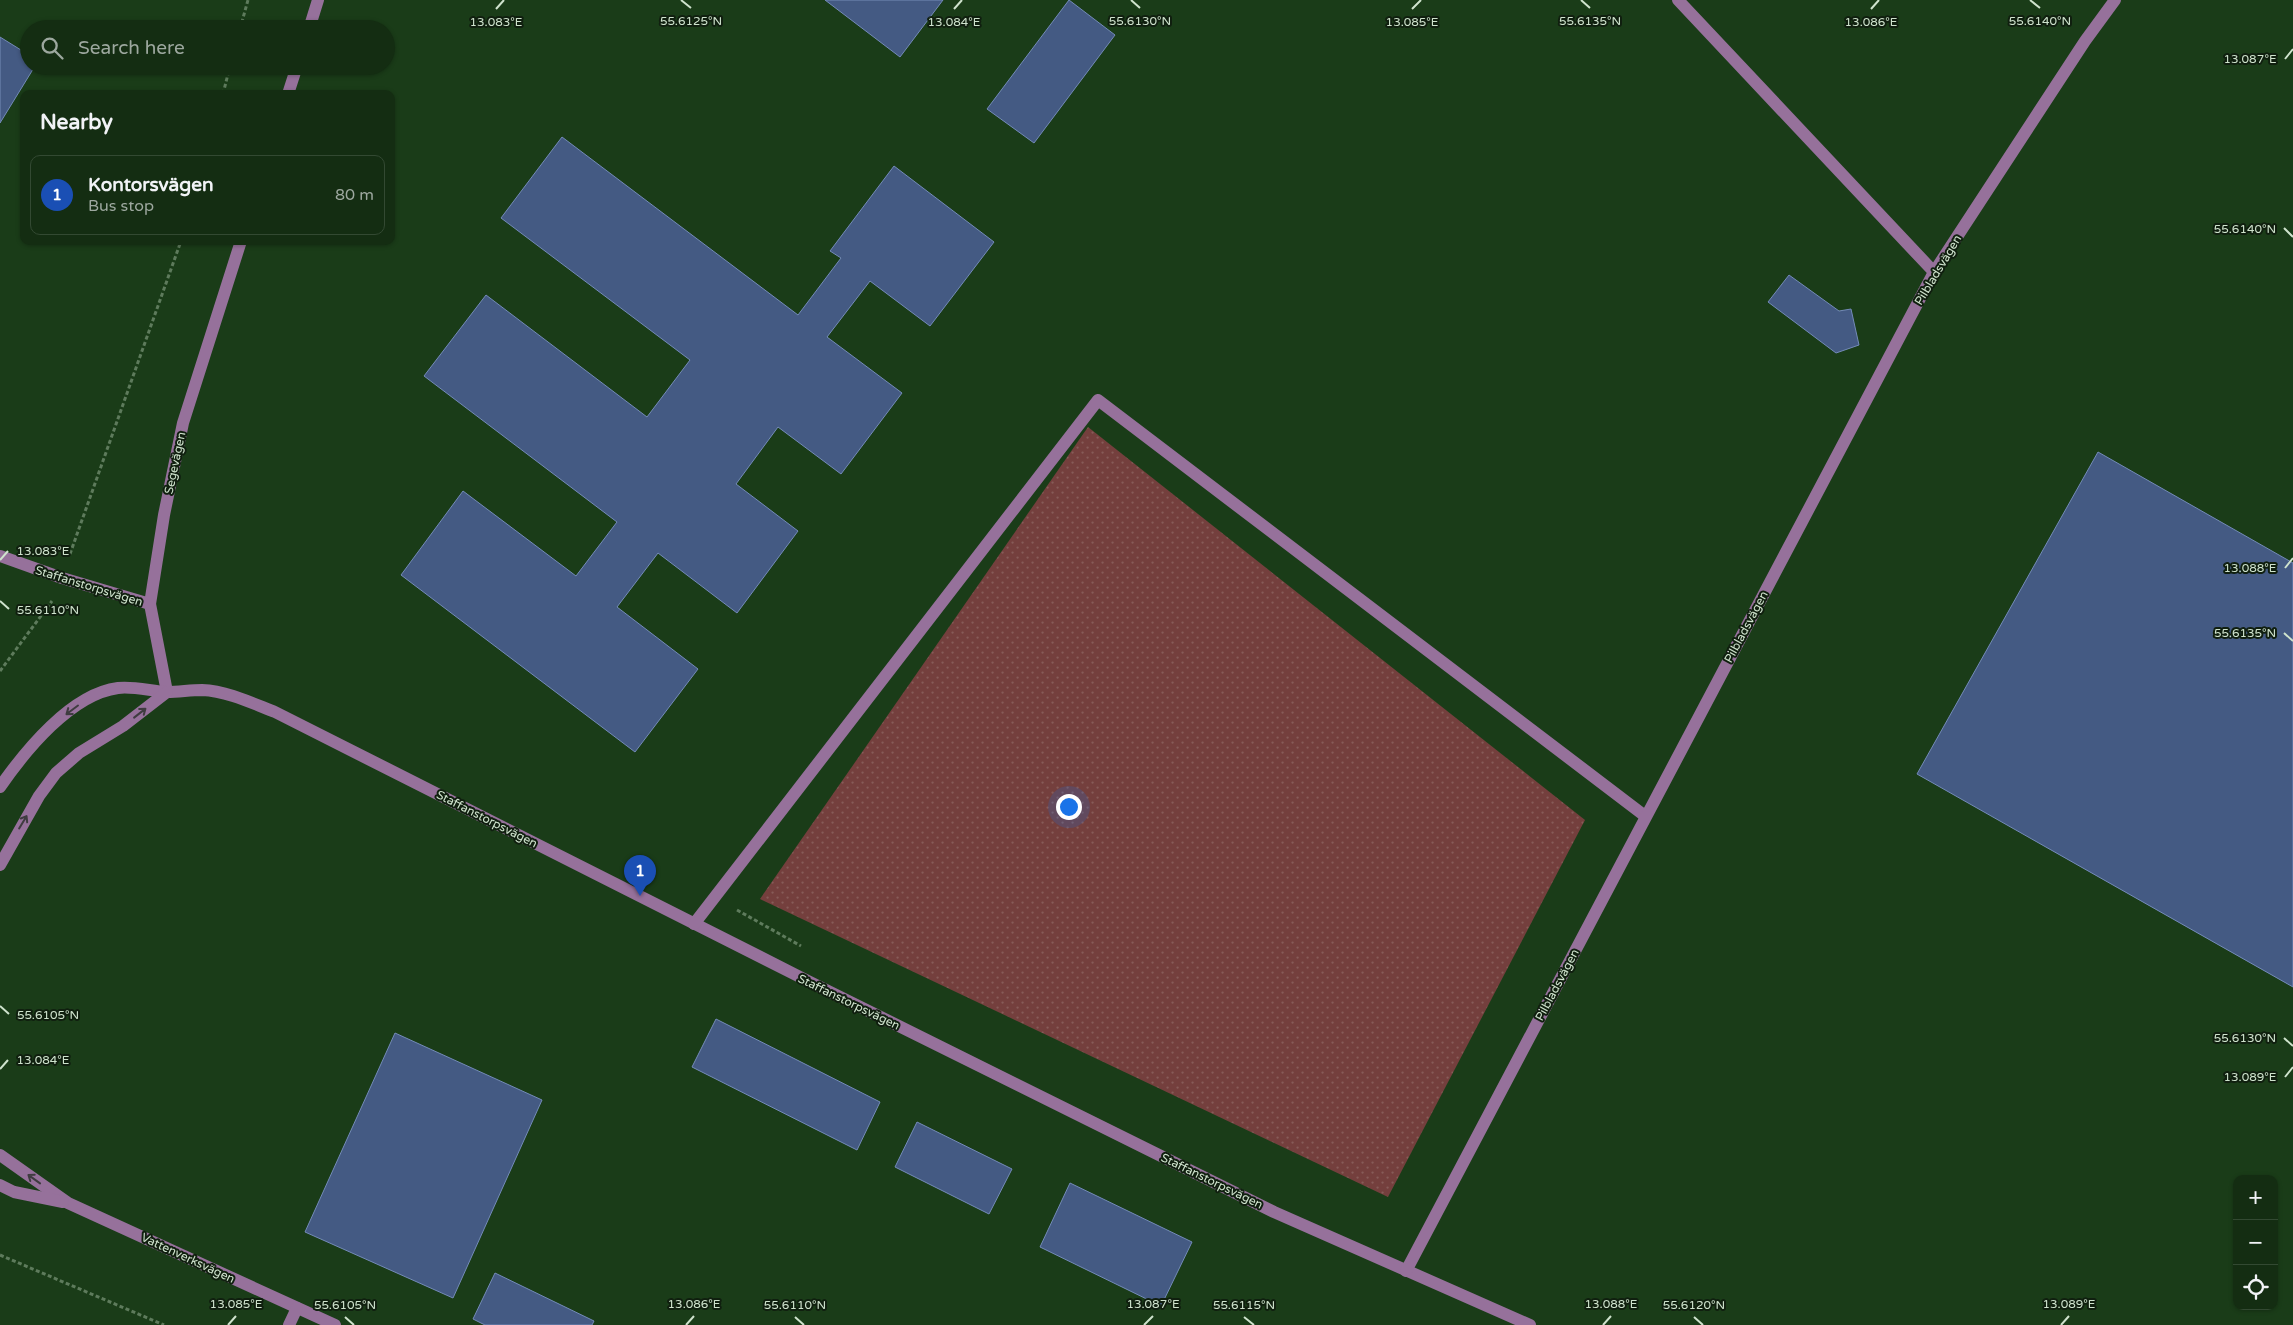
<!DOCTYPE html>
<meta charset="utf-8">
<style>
:root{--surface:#142d12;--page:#213920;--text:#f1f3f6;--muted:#9da89f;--line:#334932;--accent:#ed8cfa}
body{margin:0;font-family:"Varela Round",sans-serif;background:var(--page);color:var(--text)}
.controls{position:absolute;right:15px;bottom:15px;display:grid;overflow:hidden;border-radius:10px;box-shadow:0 1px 4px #0004}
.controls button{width:45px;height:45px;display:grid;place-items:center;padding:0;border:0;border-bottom:1px solid var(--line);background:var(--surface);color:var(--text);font:25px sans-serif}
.you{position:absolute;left:1068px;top:806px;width:18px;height:18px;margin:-12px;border:4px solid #fff;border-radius:50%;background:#1a73e8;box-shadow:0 0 0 8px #1a73e833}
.badge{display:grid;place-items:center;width:32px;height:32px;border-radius:50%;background:var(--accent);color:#fff;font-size:16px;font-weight:700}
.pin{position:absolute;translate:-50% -41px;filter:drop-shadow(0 1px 2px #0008)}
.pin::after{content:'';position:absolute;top:26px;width:18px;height:15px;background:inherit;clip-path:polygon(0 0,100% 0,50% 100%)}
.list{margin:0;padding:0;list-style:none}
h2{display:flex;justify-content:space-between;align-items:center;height:65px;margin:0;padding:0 20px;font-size:21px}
h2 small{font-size:16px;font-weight:400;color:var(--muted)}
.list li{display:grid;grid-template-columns:32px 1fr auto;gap:15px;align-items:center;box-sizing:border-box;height:80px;margin:0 10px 10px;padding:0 10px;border:1px solid var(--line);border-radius:10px}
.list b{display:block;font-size:19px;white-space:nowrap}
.list p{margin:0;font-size:16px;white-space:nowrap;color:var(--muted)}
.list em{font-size:16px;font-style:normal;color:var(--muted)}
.icon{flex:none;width:28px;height:28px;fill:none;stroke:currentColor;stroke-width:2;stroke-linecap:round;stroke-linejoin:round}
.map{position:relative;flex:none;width:2293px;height:1325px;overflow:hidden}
.search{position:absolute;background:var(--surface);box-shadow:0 1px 4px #0004;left:20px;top:20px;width:375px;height:55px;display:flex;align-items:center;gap:12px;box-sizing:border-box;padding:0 18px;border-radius:28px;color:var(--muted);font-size:19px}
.panel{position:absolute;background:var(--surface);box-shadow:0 1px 4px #0004;left:20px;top:90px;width:375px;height:155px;border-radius:10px}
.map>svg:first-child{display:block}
</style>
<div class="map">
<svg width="2293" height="1325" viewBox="0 0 2293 1325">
<defs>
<pattern id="grass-dots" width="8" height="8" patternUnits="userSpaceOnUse" patternTransform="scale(1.25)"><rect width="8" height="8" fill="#743f3d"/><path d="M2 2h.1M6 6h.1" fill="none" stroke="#875b58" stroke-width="1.8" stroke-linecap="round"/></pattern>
</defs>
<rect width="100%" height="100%" fill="#1a3c18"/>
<path fill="url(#grass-dots)" d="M1088,427l497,393 -197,377 -628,-298z"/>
<g fill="#445a83" stroke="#748bb8">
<path d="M825,0h118l-43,57z"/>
<path d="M1069,0l46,35 -81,108 -47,-34z"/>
<path d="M0,37l29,18v11h6l-35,57z"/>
<path d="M562,137l236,178 43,-57 -11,-7 64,-85 100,76 -64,84 -60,-45 -43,56 75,56 -61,81 -63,-47 -42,57 62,47 -61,82 -79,-60 -41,54 81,62 -63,83 -234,-177 62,-84 113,85 41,-54 -193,-146 62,-81 161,122 43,-57 -189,-142z"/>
<path d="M1789,275l50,36 12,-2 8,36 -23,8 -68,-51z"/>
<path d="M2098,452l195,111v424l-376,-213z"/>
<path d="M716,1019l164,83 -23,48 -165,-83z"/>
<path d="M395,1033l147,67 -89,198 -148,-66z"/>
<path d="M917,1122l95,47 -23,45 -94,-47z"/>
<path d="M1070,1183l122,59 -31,64 -121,-59z"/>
<path d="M495,1273l99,48 -2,4h-107l-12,-6z"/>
</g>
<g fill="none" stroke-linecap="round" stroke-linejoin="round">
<g stroke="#5e7b5c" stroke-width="3" stroke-dasharray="4 2.5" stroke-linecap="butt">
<path d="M240,29l8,-29"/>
<path d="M223,94l7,-28"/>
<path d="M70,554l111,-313"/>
<path d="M0,671l52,-70"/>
<path d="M737,910l64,36"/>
<path d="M0,1255l164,70"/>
</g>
<g stroke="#96719b" stroke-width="12">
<path d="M1678,0l256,272"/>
<path d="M309,29l9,-29"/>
<path d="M288,94l9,-28"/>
<path d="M0,556l62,22 88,26"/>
<path d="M167,692l-17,-88 14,-89 19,-92 58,-182"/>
<path d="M0,787c25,-36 71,-93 118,-99 15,-2 33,3 49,4 12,0 23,-2 35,-2 25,1 50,13 73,22l527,266 472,234 256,113"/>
<path d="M0,865l39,-69 17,-23 23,-20 44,-27 44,-34"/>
<path d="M694,924l404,-524 547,416"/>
<path d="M0,1155l68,48 267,122"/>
<path d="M0,1185l14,7 49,10"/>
<path d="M1406,1271l528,-999 151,-231 30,-41"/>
<path d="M289,1325l8,-17"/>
</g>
</g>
<defs><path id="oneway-shaft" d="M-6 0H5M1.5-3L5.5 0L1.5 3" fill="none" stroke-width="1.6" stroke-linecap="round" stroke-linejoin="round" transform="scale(1.25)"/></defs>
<g stroke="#3f3c40">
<use href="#oneway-shaft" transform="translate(72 710) rotate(143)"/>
<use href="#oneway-shaft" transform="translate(140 713) rotate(-38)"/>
<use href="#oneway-shaft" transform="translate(23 822) rotate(-59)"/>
<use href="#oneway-shaft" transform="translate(34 1179) rotate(-144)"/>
</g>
<path fill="none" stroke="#cfe3cd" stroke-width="2" d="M681,0l10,8M1131,0l9,8M1581,0l9,8M2030,0l10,8M496,9l8,-9M954,9l8,-9M1412,9l9,-9M1871,9l8,-9M2285,59l8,-10M2284,228l9,9M0,560l8,-9M2285,568l8,-10M0,601l9,8M2284,633l9,8M0,1006l9,8M2284,1038l9,8M0,1069l8,-9M2285,1077l8,-10M345,1317l9,8M795,1317l9,8M1244,1317l10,8M1694,1317l9,8M228,1325l8,-9M686,1325l8,-9M1144,1325l9,-9M1603,1325l8,-9M2061,1325l8,-9"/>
<g text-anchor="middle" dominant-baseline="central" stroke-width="4" stroke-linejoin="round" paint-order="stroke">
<g font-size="12" fill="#cfe3cd" stroke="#101f0f">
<text transform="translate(1938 270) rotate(-59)">Pilbladsvägen</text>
<text transform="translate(175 463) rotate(-78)">Segevägen</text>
<text transform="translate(89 586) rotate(17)">Staffanstorpsvägen</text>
<text transform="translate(1746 627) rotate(-62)">Pilbladsvägen</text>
<text transform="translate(487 819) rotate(27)">Staffanstorpsvägen</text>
<text transform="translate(1557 985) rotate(-62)">Pilbladsvägen</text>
<text transform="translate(849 1002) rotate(26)">Staffanstorpsvägen</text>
<text transform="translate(1212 1181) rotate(26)">Staffanstorpsvägen</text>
<text transform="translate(188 1258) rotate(25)">Vattenverksvägen</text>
</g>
</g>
<g font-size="12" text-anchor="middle" fill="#cfe3cd" stroke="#101f0f" stroke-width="4" stroke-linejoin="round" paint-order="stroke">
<text x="1140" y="25">55.6130°N</text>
<text x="2040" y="25">55.6140°N</text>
<text x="691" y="25">55.6125°N</text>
<text x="1590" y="25">55.6135°N</text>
<text x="954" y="26">13.084°E</text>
<text x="1412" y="26">13.085°E</text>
<text x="1871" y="26">13.086°E</text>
<text x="496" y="26">13.083°E</text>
<text x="2250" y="63">13.087°E</text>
<text x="2245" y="233">55.6140°N</text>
<text x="43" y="555">13.083°E</text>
<text x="2250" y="572">13.088°E</text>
<text x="48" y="614">55.6110°N</text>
<text x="2245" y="637">55.6135°N</text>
<text x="48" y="1019">55.6105°N</text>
<text x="2245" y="1042">55.6130°N</text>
<text x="43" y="1064">13.084°E</text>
<text x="2250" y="1081">13.089°E</text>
<text x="236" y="1308">13.085°E</text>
<text x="694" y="1308">13.086°E</text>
<text x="1153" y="1308">13.087°E</text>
<text x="1611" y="1308">13.088°E</text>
<text x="2069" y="1308">13.089°E</text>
<text x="345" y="1309">55.6105°N</text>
<text x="795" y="1309">55.6110°N</text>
<text x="1244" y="1309">55.6115°N</text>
<text x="1694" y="1309">55.6120°N</text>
</g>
</svg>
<div class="controls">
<button>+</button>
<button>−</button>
<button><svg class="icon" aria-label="locate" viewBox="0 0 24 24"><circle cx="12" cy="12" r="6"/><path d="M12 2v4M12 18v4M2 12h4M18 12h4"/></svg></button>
</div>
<div class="you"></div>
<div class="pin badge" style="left:640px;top:896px;background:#1a4fb4">1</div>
<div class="search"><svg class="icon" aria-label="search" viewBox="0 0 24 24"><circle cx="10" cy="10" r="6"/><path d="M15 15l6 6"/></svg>Search here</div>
<section class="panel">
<h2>Nearby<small></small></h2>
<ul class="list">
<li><span class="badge" style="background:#1a4fb4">1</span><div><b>Kontorsvägen</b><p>Bus stop</p></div><em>80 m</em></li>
</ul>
</section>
</div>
